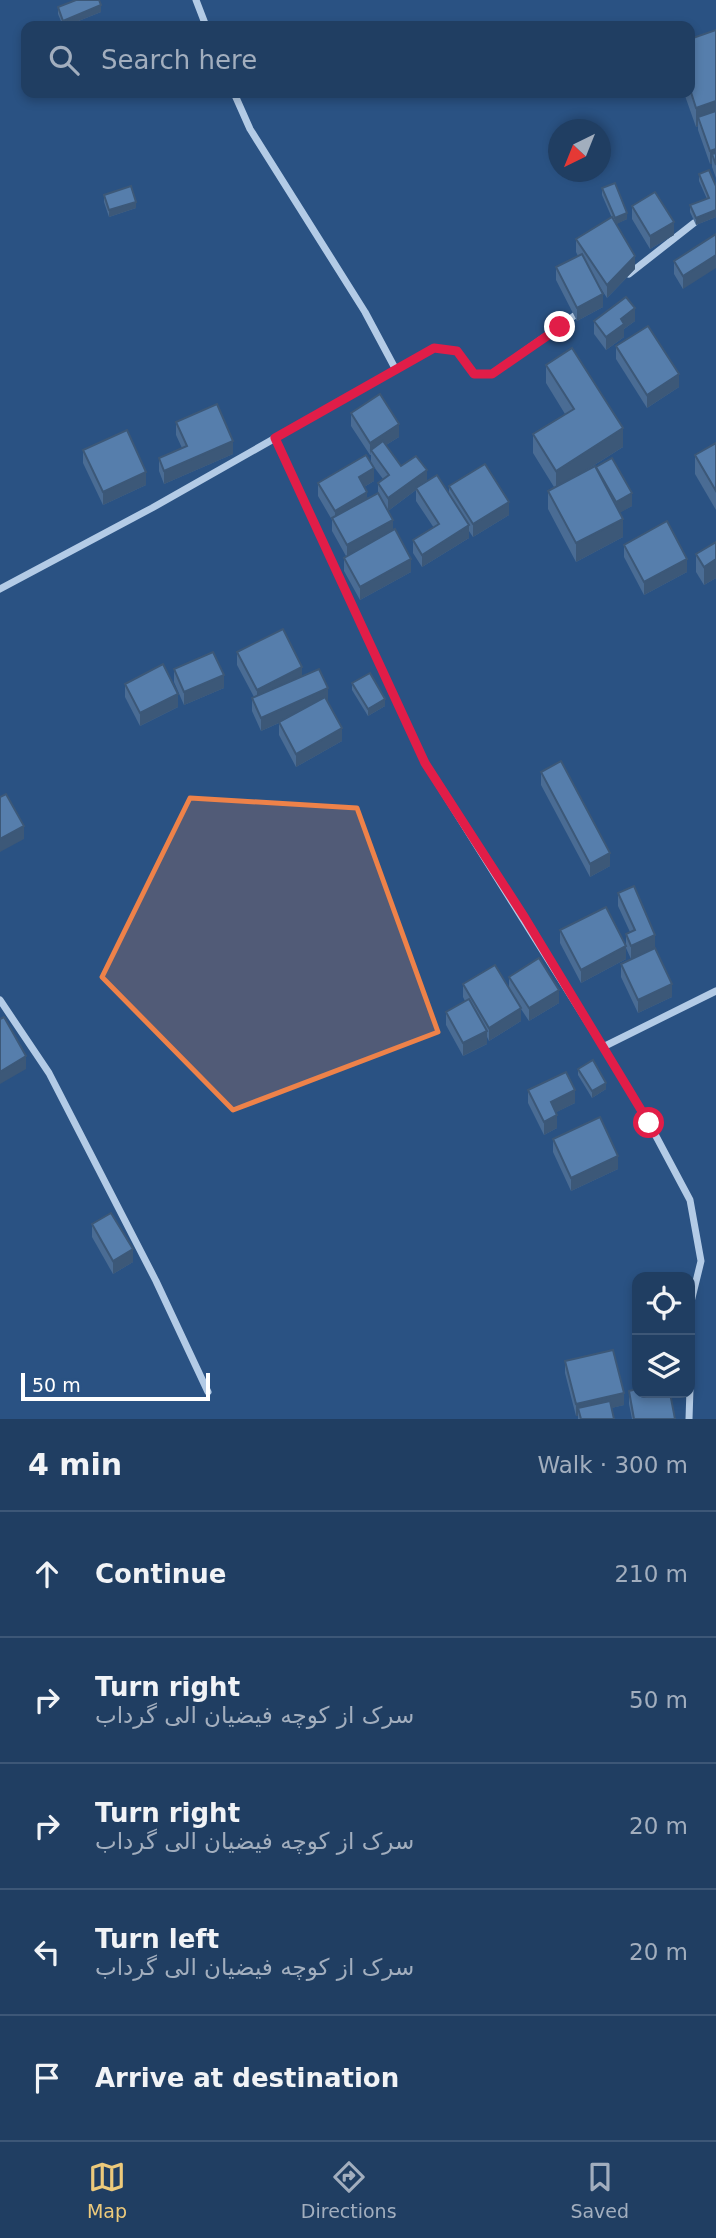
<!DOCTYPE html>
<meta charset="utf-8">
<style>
:root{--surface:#203e62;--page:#2d496b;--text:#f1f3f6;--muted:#a2aebe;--line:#3d5777;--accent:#edca7b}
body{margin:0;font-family:"DejaVu Sans","Noto Naskh Arabic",sans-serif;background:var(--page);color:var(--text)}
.controls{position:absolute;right:21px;bottom:21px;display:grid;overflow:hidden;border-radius:14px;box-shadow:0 4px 10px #0003}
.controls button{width:63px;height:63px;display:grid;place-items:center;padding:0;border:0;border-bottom:2px solid var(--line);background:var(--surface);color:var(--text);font:35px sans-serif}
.compass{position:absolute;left:548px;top:119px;width:63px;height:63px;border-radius:50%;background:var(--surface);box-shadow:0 4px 10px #0003;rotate:223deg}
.scale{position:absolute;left:21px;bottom:18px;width:189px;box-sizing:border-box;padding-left:7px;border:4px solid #fff;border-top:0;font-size:19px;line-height:24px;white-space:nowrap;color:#fff;-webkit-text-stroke:5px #2a5283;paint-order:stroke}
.stop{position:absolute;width:21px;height:21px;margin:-16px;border:5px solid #e11d48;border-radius:50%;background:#fff}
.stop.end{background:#e11d48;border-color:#fff;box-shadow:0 2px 7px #0008}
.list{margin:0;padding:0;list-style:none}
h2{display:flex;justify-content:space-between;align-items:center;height:91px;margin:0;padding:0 28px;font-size:30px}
h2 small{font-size:23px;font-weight:400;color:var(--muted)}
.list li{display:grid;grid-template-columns:46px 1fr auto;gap:21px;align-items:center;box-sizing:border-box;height:126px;padding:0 28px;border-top:2px solid var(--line)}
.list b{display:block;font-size:26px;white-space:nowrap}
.list p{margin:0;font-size:23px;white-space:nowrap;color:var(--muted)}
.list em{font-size:23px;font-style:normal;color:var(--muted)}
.icon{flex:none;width:38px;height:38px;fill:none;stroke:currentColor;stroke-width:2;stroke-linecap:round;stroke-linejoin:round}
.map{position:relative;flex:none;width:716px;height:1419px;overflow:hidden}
.search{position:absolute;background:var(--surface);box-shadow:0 4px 10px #0003;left:21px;right:21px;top:21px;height:77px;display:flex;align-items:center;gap:18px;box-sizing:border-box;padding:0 24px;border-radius:14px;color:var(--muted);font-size:26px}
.sheet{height:721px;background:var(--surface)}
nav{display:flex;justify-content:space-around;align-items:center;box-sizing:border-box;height:98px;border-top:2px solid var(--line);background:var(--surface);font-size:19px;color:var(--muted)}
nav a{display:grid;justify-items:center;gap:4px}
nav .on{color:var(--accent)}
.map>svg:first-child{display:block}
</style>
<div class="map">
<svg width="716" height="1419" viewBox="0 0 716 1419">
<rect width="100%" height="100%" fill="#2a5283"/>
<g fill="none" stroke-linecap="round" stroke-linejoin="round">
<g stroke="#b3cbe6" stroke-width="7">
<path d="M196,0l10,26"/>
<path d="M234,93l16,36 115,183 31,58"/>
<path d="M629,274l65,-51"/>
<path d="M275,438l150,325 178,284 46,76 41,77 11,61 -11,45"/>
<path d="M0,589l152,-81 282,-160 23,3 17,23h18l89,-63"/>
<path d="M0,1000l49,73 107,208 52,111"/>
<path d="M603,1047l113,-56"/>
<path d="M689,1419l1,-30"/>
</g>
</g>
<g fill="#4a6c94" fill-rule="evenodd">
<path d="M58,7l43,5 -35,14h-3l-5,-12z"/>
<path d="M716,30v148l-4,-11v-3h-2l-12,-34v-4l-2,1 -12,-34h6v-54z"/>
<path d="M699,174l17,12v31l-20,8 -6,-13v-7l17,-6 -8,-18z"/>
<path d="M602,188l25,31 -11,5 19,45 -28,29 -9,-14 5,23 -26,14 -21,-41v-13l22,-11 -2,-4v-13l36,-21 -10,-23z"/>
<path d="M104,195l32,13 -27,9 -5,-15z"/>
<path d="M632,206l42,29 -24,14 -18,-30z"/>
<path d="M716,234l-33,55 -9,-15v-13z"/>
<path d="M594,321h41l-11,8v8l-18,13 -12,-16z"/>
<path d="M616,346l63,41 -32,21 -31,-49z"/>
<path d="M546,365l77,82 -43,27 52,32 -12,6 3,25 -47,25 -28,-53v-18l6,-4 -21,-34v-19l32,-20 -19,-31z"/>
<path d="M351,413l48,24 -13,8 15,21 48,29v-9l60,29 -36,22 -4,-6v7l-47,29 -9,-14v-13l21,-12 -18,-27v-11l-28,21 5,19 18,42 -51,28 -16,-29v-13l2,-2 -14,-25v-11l-14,-24v-13l53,-20v-8h-1l-19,-29zM371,463l12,16 -5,4v10l-11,5 -3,-11 10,-6z"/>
<path d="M176,422l57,32 -69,30 -5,-13v-13l23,-10 -6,-13z"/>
<path d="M716,443v67l-21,-36v-19z"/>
<path d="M83,450l63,35 -43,20 -20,-42z"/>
<path d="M716,542v36l-12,7 -8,-13v-18z"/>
<path d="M624,545l63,27 -43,23 -20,-38z"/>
<path d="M237,652l65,24 26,25 -1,1 15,39 -46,26 -17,-32v-12l-18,8 -9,-20v-13l2,-1 -17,-32z"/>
<path d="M174,669l50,19 -40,17 -10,-23z"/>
<path d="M352,683l33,23 -17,10 -16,-26z"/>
<path d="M125,684l53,23 -38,19 -15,-29z"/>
<path d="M541,772l69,94 -20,11 -49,-92z"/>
<path d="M618,893l37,55 17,49 -34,16 -17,-36v-13l34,-15 -24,10 -5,-11v11l-45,24 -21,-40v-13l66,16v-12l4,-2 -12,-26z"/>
<path d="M509,977l50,26 -30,18 -8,-12v12l-32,20 -2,-4v7l-24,12 -17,-31v-13l19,-11 -2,-4v-13l46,4z"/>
<path d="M578,1069l28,20 -14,9 -14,-23z"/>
<path d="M528,1090l47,13 -19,9 1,16 -13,7 -16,-32z"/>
<path d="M553,1139l65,30 -47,22 -18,-39z"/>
<path d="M92,1224l41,38 -20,12 -21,-37z"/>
<path d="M565,1361l59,44 -13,3 3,11h-36v-3h-2l-11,-43z"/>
<path d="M629,1391l46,28h-43l-3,-15z"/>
</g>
<g fill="#3c5878">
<path d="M101,5v7l-35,14h-3v-5z"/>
<path d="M716,101v19l-18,-3v9l-2,1v-19z"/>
<path d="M716,149v13l-4,-8v10h-2v-13z"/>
<path d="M136,202v6l-27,9v-7z"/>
<path d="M716,210v7l-20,8v-7z"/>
<path d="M627,213v6l-12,6v-7z"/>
<path d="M674,222v13l-24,14v-13z"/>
<path d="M716,255v13l-33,21v-13z"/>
<path d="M635,256v13l-28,29v-13z"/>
<path d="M603,294v13l-26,14v-13z"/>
<path d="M635,308v13l-11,8v8l-18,13v-13l15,-18z"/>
<path d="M679,374v13l-32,21v-13z"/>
<path d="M399,424v13l-26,16 -2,-3 -1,5v-12z"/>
<path d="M623,428v19l-67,42v-18z"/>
<path d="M233,441v13l-69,30v-13z"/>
<path d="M374,468v13l-15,9v-13z"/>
<path d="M427,470v13l-11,5v2l-28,21v-13z"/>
<path d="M146,472v13l-43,20v-13z"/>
<path d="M367,492v13l-32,19v-13z"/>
<path d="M632,493v13l-16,9v-13z"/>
<path d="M509,502v13l-36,22v-13z"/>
<path d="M623,519v18l-47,25v-19z"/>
<path d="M393,520v13l-46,25v-13z"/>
<path d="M469,525v13l-47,29v-12z"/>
<path d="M411,559v13l-51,28v-13z"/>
<path d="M687,559v13l-43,23v-13z"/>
<path d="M716,559v19l-12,7v-18z"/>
<path d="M302,667v13l-45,23v-13z"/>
<path d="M224,675v13l-40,17v-13z"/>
<path d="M328,688v13l-67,30v-13z"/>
<path d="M178,694v13l-38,19v-13z"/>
<path d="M385,699v7l-17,10v-7z"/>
<path d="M342,728v13l-46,26v-13z"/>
<path d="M24,826v13l-24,13v-13z"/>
<path d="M610,853v13l-20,11v-13z"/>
<path d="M655,935v13l-24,11v-13z"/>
<path d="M626,946v13l-45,24v-13z"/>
<path d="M672,984v13l-34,16v-13z"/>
<path d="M559,990v13l-30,18v-13z"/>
<path d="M521,1008v13l-32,20v-13z"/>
<path d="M487,1031v13l-24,12v-13z"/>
<path d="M26,1056v13l-26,15v-12z"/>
<path d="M606,1083v6l-14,9v-7z"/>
<path d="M575,1090v13l-24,12v-13z"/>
<path d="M557,1115v13l-13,7v-13z"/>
<path d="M618,1156v13l-47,22v-13z"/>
<path d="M133,1249v13l-20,12v-13z"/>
<path d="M624,1393v12l-44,11 -2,-8v8h-2v-12z"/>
</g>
<g fill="#567eac" stroke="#3c5878" stroke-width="2">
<path d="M76,0h23l2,5 -38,16 -5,-14z"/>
<path d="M716,30v71l-20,7 -6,-19v-50z"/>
<path d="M716,111v38l-6,2 -12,-34z"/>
<path d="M716,153v12l-4,-11z"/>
<path d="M709,170l7,16v24l-20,8 -6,-13 19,-7 -10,-24z"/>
<path d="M615,183l12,30 -12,5 -13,-30z"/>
<path d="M131,186l5,16 -27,8 -5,-15z"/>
<path d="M655,192l19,30 -24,14 -18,-30z"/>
<path d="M612,217l23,39 -28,29 -31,-46z"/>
<path d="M716,234v21l-33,21 -9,-15z"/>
<path d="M582,254l21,40 -26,14 -21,-41z"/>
<path d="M626,297l9,11 -14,11 3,5 -18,13 -12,-16z"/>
<path d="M648,326l31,48 -32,21 -31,-49z"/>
<path d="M572,348l51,80 -67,43 -23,-37 41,-25 -28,-44z"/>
<path d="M380,394l19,30 -29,19 -19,-30z"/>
<path d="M217,404l16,37 -69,30 -5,-13 28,-12 -11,-24z"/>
<path d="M127,430l19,42 -43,20 -20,-42z"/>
<path d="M383,441l18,25 15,-10 11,14 -39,28 -10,-15 11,-8 -18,-25z"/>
<path d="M716,443v48l-21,-36z"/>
<path d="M366,455l8,13 -15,9 8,15 -32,19 -17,-28z"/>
<path d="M612,458l20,35 -16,9 -20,-35z"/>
<path d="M485,464l24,38 -36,22 -24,-38z"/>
<path d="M595,466l28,53 -47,24 -28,-52z"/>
<path d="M437,475l32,50 -47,30 -9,-15 26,-16 -23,-36z"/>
<path d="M378,493l15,27 -46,25 -15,-27z"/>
<path d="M667,521l20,38 -43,23 -20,-37z"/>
<path d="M395,529l16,30 -51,28 -16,-29z"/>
<path d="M716,542v17l-12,8 -8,-13z"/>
<path d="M283,629l19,38 -45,23 -20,-38z"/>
<path d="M213,652l11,23 -40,17 -10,-23z"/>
<path d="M163,664l15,30 -38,19 -15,-29z"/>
<path d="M319,669l9,19 -67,30 -9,-20z"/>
<path d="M370,673l15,26 -17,10 -16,-26z"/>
<path d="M325,697l17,31 -46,26 -17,-32z"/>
<path d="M561,761l49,92 -20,11 -49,-92z"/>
<path d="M6,794l18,32 -24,13v-42z"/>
<path d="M634,886l21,49 -24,11 -5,-12 9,-4 -17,-37z"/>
<path d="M606,907l20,39 -45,24 -21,-40z"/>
<path d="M655,948l17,36 -34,16 -17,-36z"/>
<path d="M539,958l20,32 -30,18 -20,-31z"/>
<path d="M495,965l26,43 -32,20 -26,-44z"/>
<path d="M469,999l18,32 -24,12 -17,-31z"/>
<path d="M4,1017l22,39 -26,16v-53z"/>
<path d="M593,1060l13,23 -14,8 -14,-22z"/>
<path d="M566,1072l9,18 -24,12 6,13 -13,7 -16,-32z"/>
<path d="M600,1117l18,39 -47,22 -18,-39z"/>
<path d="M111,1213l22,36 -20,12 -21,-37z"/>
<path d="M613,1350l11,43 -48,11 -11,-43z"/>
<path d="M637,1389v4h33l5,26h-41l-5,-28z"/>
<path d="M610,1401l4,18h-33l-3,-11z"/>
</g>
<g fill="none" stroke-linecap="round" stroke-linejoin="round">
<path stroke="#e11d48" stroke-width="9" d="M560,327l-68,47h-18l-17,-23 -23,-3 -159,90 150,325 100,155 124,205"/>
</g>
<path fill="#ee8249" fill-opacity="0.2" stroke="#ee8249" stroke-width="5" stroke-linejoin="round" d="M190,798l167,10 81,224 -205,78 -131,-133z"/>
</svg>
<div class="controls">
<button><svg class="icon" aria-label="locate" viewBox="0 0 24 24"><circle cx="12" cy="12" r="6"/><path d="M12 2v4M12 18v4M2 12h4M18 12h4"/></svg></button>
<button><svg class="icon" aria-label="layers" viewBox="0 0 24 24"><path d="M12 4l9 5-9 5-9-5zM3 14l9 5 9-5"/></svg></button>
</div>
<svg class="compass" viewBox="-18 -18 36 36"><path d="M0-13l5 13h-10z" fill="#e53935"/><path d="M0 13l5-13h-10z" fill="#a2aebe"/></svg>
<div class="scale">50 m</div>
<div class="stop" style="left:649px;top:1123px"></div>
<div class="stop end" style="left:560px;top:327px"></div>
<div class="search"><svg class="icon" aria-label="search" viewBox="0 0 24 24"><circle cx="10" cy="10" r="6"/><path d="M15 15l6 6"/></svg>Search here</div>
</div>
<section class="sheet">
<h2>4 min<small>Walk · 300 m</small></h2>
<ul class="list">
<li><svg class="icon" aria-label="ahead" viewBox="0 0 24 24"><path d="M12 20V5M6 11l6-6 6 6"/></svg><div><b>Continue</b></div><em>210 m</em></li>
<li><svg class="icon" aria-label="right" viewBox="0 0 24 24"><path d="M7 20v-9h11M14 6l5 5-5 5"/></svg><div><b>Turn right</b><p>سرک از کوچه فیضیان الی گرداب</p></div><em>50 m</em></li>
<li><svg class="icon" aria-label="right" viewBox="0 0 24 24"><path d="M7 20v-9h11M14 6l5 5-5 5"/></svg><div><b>Turn right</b><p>سرک از کوچه فیضیان الی گرداب</p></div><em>20 m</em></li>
<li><svg class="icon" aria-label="left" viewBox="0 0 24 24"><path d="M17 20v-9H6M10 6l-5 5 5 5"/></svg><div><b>Turn left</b><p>سرک از کوچه فیضیان الی گرداب</p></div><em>20 m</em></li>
<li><svg class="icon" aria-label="arrive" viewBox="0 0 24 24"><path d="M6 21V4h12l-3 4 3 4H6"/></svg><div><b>Arrive at destination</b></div></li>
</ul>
</section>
<nav>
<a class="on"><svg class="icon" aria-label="map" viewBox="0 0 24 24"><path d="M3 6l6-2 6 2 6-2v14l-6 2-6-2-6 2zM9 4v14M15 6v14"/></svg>Map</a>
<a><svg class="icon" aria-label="directions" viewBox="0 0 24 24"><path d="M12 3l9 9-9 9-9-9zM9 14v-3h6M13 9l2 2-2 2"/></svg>Directions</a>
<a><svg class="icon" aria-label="saved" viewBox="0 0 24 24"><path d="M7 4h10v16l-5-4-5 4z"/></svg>Saved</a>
</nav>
